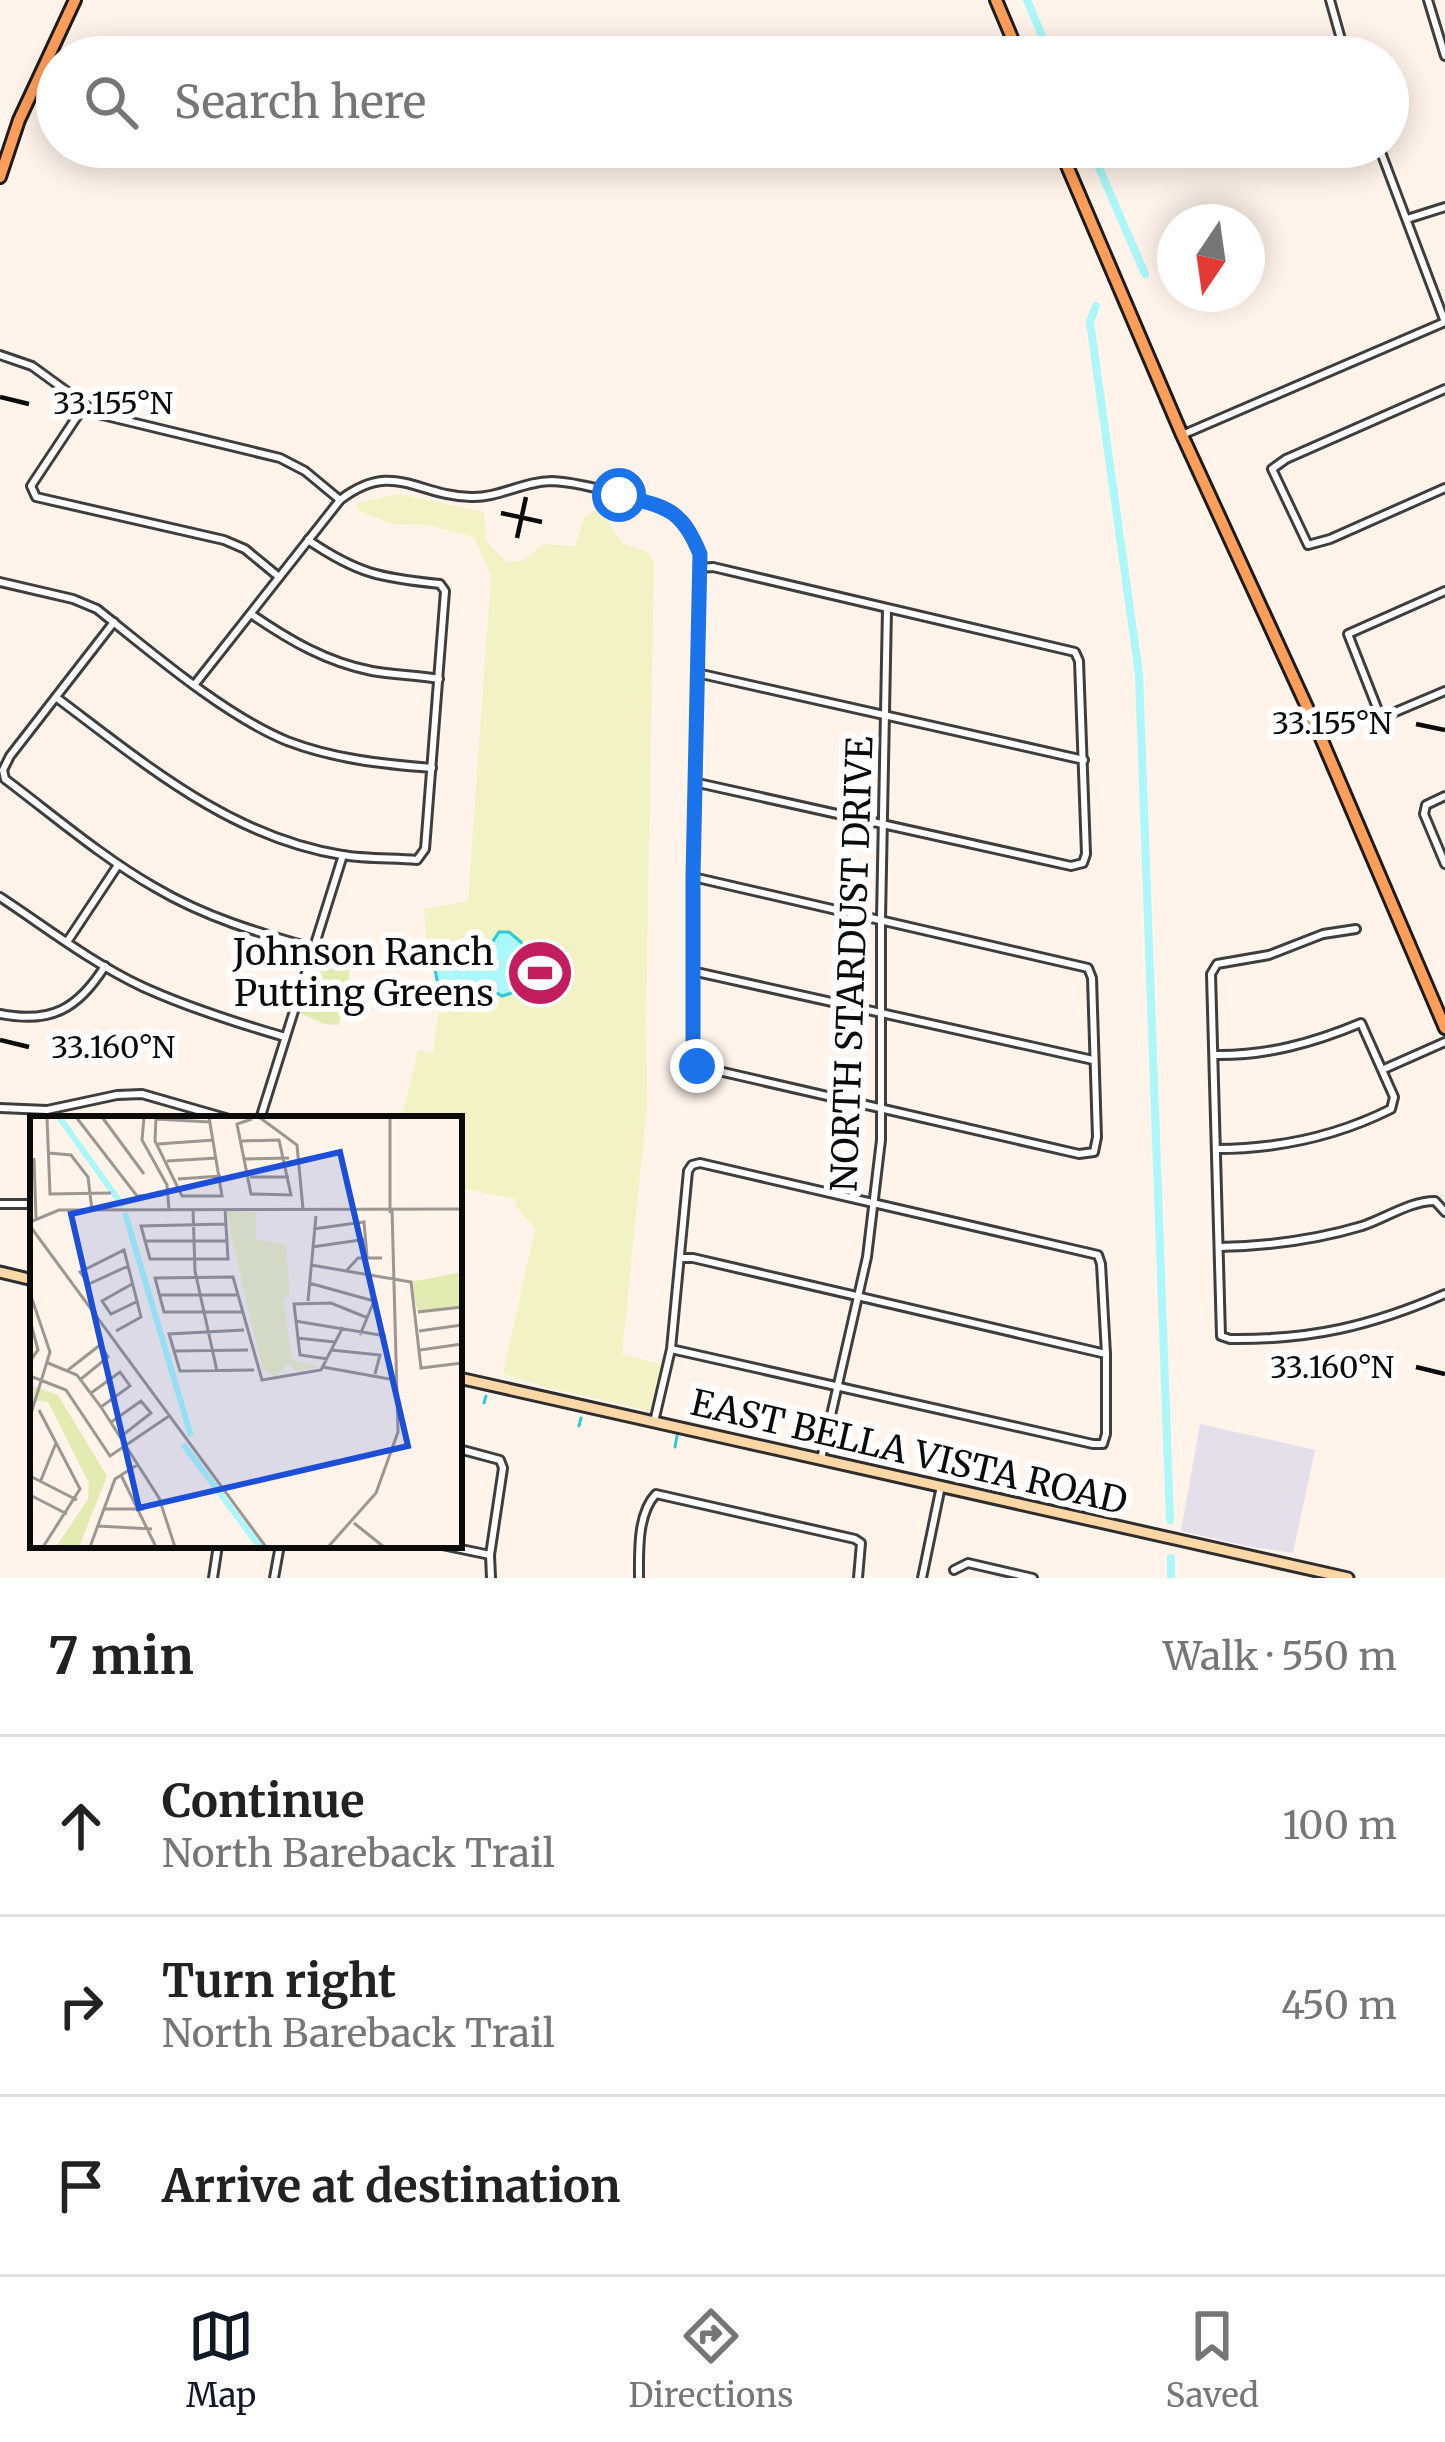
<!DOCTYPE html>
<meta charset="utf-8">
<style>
:root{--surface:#fff;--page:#f2f2f2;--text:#222;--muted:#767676;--line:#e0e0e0;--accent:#111827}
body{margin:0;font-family:Merriweather,serif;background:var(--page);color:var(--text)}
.compass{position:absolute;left:1157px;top:204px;width:108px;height:108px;border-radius:50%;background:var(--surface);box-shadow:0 6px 30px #0003;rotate:193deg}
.stop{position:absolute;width:36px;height:36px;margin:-27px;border:9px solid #1a73e8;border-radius:50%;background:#fff}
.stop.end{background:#1a73e8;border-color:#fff;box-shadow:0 3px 12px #0008}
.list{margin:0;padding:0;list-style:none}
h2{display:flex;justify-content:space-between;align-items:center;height:156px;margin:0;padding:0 48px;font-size:51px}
h2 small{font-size:39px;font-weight:400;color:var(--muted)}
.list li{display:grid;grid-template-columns:78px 1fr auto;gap:36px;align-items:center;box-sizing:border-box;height:180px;padding:0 48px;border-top:3px solid var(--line)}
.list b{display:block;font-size:45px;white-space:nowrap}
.list p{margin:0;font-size:39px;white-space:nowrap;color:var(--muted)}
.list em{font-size:39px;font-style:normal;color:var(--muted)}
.icon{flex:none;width:66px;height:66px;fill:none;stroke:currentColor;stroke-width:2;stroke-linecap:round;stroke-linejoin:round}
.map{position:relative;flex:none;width:1445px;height:1578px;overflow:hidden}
.search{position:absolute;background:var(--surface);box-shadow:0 6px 30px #0003;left:36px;right:36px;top:36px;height:132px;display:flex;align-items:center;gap:30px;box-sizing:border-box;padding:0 42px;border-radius:66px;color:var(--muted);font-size:45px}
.sheet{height:696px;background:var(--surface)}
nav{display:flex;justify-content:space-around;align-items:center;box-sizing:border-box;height:168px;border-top:3px solid var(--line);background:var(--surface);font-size:33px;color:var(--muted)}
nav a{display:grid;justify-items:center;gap:6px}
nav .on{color:var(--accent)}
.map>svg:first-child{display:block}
</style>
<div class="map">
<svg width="1445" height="1578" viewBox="0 0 1445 1578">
<rect width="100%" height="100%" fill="#fff3ea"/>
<path fill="#e5dfeb" d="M1200,1424l115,26 -22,103 -46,-7 -66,-15z"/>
<path fill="#e3ebb2" d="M313,948l32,8 5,8 -4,43 -8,18 -14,-1 -31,-14z"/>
<path fill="#f2f2c4" d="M399,494l85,18 2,29 21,21 17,-2 19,-16 32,2 9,-28 14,-10 24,35 26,9 6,11 -8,456 1,86 -25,249 39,10 -10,47 -102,-23 -46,-14 32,-145 -20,-24 1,-6 -57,-11v-69h-58l17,-69 15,4 8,-60 -14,-42 -3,-43 44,-8 23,-325 -17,-39 -46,-12 -36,-1 -33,-13 -3,-8z"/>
<path fill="#abf7f9" stroke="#2ecbd4" stroke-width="3" d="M499,932h10l12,10 5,12 -6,19v11l-8,9 -10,3c-28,-18 -29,-4 -56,-5l-9,-11 -4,-22c18,-12 31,2 51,-3z"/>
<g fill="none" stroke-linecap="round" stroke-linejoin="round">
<g stroke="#2ecbd4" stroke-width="3">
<path d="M484,1403l2,-7"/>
<path d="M579,1426l2,-8"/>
<path d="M675,1447l2,-11"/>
</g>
<g stroke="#abf7f9" stroke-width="8">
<path d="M1027,0l24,57"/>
<path d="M1090,147l55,127"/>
<path d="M1096,306l-6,16 49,352 31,846"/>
<path d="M1171,1558v20"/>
</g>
<defs>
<g id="street">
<path d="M1330,0l16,57"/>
<path d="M1428,0l17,56"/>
<path d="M1379,147l66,175"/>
<path d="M1407,219l38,-12"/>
<path d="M0,355l32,11 66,48 182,44 25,13 35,29"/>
<path d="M1445,389l-159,70 -14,10 36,76 22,-6 115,-51"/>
<path d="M84,406l-53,80 5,11 188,43 21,9 34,28"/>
<path d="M1182,435l263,-113"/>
<path d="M0,582l73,17 24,10c54,43 127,106 190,132 47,18 95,23 145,27"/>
<path d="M1445,591l-97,43 33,84 64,-27"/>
<path d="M251,614c38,26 75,48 121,57 22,4 44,4 67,8"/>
<path d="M114,622l-104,134 -7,14 2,9c49,37 98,79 151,109 49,29 103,45 157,60"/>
<path d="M697,673l387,87"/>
<path d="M195,684l145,-184c53,-41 77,-4 131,-3 28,1 53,-16 81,-16 26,1 115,22 131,40 9,9 12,22 17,33l-7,323v182l4,7 382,88 15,-2 3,-15 -5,-159 -4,-10 -395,-91"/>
<path d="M57,698c88,66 173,139 285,157 25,4 50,3 75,5l8,-11 20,-258 -5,-7c-59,-6 -82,-10 -132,-44"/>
<path d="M698,783l373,83 12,-3 3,-9 -7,-193 -4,-9 -362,-85 -13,1"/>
<path d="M1445,796l-19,9 -2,9 21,50"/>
<path d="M0,897c47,31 92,66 143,90 46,21 94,36 142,50"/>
<path d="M1356,929l-33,5 -54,21 -52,9 -6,10 10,362 9,3c81,1 141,-13 215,-45"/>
<path d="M67,942l51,-77"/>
<path d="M692,971l401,89"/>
<path d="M0,1014c51,10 78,-5 105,-48"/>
<path d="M1214,1055c52,1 99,-12 147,-32l33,74 -3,12c-56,28 -112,40 -175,40"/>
<path d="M1384,1069l61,-27"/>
<path d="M0,1108l47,2 70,-15 25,-1 87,25"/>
<path d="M260,1119l83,-264"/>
<path d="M0,1204h33"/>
<path d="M1219,1247c49,-1 96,-7 143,-21 24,-8 48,-25 73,-25l10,11"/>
<path d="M680,1258h13l413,96"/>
<path d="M654,1422l17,-73 17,-178 4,-6 8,-2 398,92 3,9 5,90v80l-3,10h-10l-422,-95"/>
<path d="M459,1449l41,11 3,8 -13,87 1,23"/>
<path d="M821,1459l46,-202 14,-117v-221l6,-310"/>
<path d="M442,1545l48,10"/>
<path d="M954,1570l14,-7 65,15"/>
<path d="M213,1578l5,-33"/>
<path d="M274,1578l6,-33"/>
<path d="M639,1578c0,-26 -2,-64 17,-84l199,45 6,4 -3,35"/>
<path d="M922,1578l19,-92"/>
</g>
<g id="secondary">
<path d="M0,1272l33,8"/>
<path d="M459,1378l889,200"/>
</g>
<g id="primary">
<path d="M996,0l24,57"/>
<path d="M1059,147l123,288 136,296 127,297"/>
<path d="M0,177l19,-57 56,-120"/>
</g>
</defs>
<use href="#street" stroke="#3e3e3e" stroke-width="12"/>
<use href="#secondary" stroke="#2d2d2d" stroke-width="15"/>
<use href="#primary" stroke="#1c1c1c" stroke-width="16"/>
<use href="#street" stroke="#fff" stroke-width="6"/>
<use href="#secondary" stroke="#ffd6a5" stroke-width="9"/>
<use href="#primary" stroke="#ff9e5a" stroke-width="10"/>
</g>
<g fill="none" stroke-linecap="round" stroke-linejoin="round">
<path stroke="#1a73e8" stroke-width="15" d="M619,495c46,12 62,12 81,59l-7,323v182l4,7"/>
</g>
<path fill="none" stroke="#0b0b0b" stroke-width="4.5" d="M0,397l29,7M501,513l41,9M517,538l9,-41M1416,724l29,6M0,1040l29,7M1416,1367l29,7"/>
<defs>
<symbol id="stadium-disc" viewBox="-11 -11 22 22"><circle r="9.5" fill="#c21d5e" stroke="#fff"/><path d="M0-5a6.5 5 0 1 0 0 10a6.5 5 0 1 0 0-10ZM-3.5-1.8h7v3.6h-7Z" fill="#fff"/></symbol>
</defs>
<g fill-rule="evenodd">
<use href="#stadium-disc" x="502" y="935" width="76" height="76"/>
</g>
<g text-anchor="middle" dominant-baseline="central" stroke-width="12" stroke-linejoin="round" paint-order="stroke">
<g font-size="36" fill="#0b0b0b" stroke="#fff" text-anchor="end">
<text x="494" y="952">Johnson Ranch<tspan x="494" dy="41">Putting Greens</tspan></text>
</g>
<g font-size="36" fill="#0b0b0b" stroke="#fff">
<text transform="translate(852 964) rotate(-88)">NORTH STARDUST DRIVE</text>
<text transform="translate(909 1452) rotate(13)">EAST BELLA VISTA ROAD</text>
</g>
</g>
<g transform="translate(30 1116)">
<rect width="432" height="432" fill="#fff3ea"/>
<path d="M432,156l-3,34 -41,6 -8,-30zM0,269l28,10 49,81 -28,71h-23l32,-48 1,-16 -41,-81 -18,-2z" fill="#e3ebb2"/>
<path d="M196,95l30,1v28l30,4 4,51 -7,4 9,61 28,7 -24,4 -7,-8 -14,14 -13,-8z" fill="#f2f2c4"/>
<path fill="none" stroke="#abf7f9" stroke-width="6" d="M29,1l64,89M95,97l66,223M153,328l77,103"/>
<path fill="none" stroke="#9d9691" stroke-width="3" d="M17,1l3,77 61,-1M46,1l61,79 26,-1M72,1l42,57M114,1l-2,23 25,45 2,25M126,1l-1,24 27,55h40l-13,-79M229,1l38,28 6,64M360,1v96M126,3l54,3M212,25l37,-1 12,55 -40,-1 -14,-70 15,-5M128,28l56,-4M18,37l23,2 17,22 4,33M4,42l2,60M215,43l44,-1M137,45l50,-3M220,61h39M148,63l43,-3M163,93l2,62 22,100M195,93l3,50h-78l-9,-33 84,-2M0,106l29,-12 403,-1M0,110l236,321M283,113l51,-7 3,35M114,125h84M282,131l55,-8M281,149l100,17 10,86 41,-5M317,154l11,-12h24M279,167l65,18 -14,34M102,168l-30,17 9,13 25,-12M0,177l20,59 -20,65M129,179h79M278,185l8,-85M212,196h-78l-9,-34 78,-1 29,103 59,-10 22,-43M388,196l44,-5M0,204l8,30 -8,11M265,205l91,15M214,214l-75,4 11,37 74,-1M86,215l25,-14 -17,-67 -44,22 9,12 39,-18M389,215l43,-6M267,222l38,4M301,234l49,5 -5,19M390,234l42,-6M144,235l74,-1M298,243l-28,-4 -6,-51 37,-1 37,15M18,247l29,12 24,32 58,91 16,49M293,251l72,13M38,254l32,-25 8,12 -27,22M0,260l36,14 44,66 59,-40M61,277l29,-21 10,14 -29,21M9,294l41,79 -37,58M80,307l31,-22 10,12 -32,25M91,359l35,72M0,360l47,24M11,364l15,-37M0,379l37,19M74,393h40M324,407l30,24M68,410l54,3M60,431l25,-68 22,-14M298,431l48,-54 22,-61 -6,-223"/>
<path fill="#1d4ed8" fill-opacity="0.15" stroke="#1d4ed8" stroke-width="6" d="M310,36l68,294 -269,62 -68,-294z"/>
<rect width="432" height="432" fill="none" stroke="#0b0b0b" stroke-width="6"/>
</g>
<g font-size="30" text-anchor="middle" fill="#0b0b0b" stroke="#fff" stroke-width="12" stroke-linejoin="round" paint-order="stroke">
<text x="113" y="414">33.155°N</text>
<text x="1332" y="734">33.155°N</text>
<text x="113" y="1058">33.160°N</text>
<text x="1332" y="1378">33.160°N</text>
</g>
</svg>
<svg class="compass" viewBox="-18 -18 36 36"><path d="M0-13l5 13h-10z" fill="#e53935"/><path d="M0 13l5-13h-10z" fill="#767676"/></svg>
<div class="stop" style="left:619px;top:495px"></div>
<div class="stop end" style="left:697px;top:1066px"></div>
<div class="search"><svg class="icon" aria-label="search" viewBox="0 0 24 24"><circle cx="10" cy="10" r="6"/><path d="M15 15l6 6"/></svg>Search here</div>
</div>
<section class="sheet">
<h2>7 min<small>Walk · 550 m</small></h2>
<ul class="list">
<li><svg class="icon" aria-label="ahead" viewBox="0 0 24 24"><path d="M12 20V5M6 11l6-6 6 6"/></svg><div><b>Continue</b><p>North Bareback Trail</p></div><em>100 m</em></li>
<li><svg class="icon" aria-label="right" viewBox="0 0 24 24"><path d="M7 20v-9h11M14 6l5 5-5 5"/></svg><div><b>Turn right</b><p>North Bareback Trail</p></div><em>450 m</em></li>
<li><svg class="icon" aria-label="arrive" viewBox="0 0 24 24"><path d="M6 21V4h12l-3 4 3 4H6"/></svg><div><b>Arrive at destination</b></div></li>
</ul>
</section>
<nav>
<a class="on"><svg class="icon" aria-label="map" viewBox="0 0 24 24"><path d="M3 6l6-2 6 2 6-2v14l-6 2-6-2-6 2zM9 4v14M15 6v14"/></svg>Map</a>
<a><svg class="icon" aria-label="directions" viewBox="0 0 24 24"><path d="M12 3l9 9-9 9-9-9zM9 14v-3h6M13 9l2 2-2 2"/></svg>Directions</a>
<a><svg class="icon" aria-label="saved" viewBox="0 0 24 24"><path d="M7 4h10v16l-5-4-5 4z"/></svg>Saved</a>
</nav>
